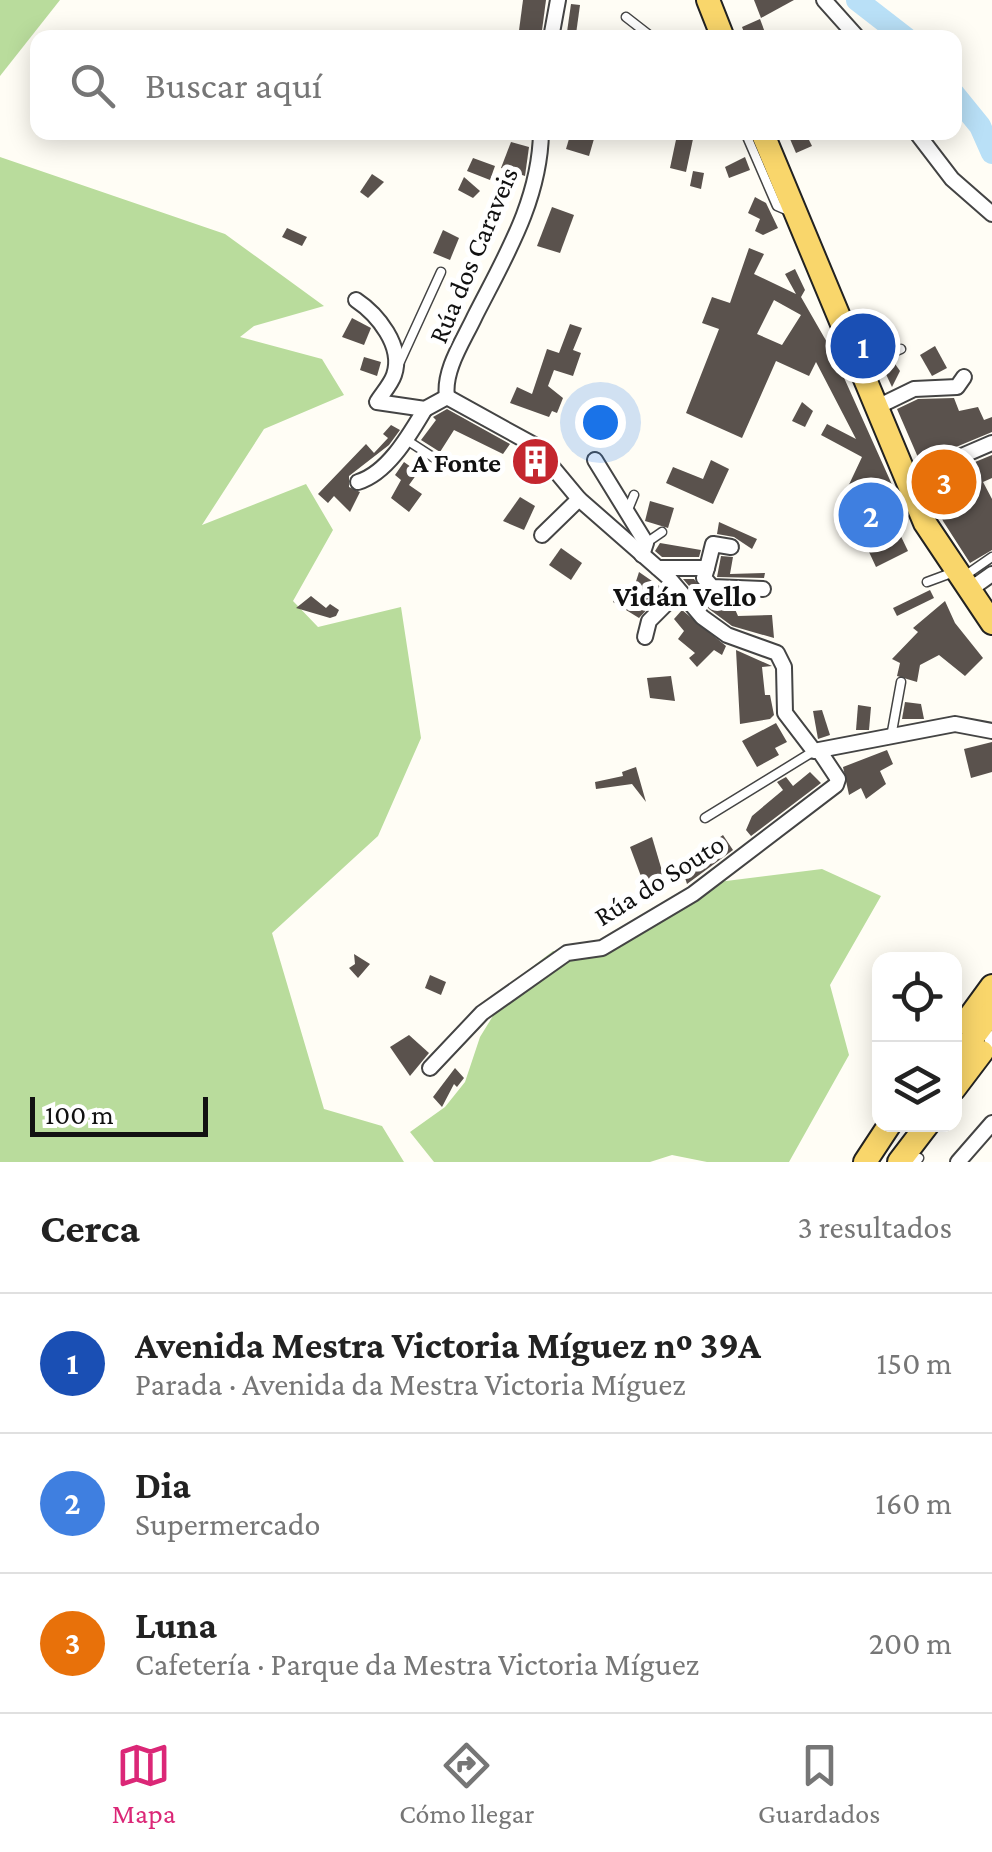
<!DOCTYPE html>
<html lang="es">
<meta charset="utf-8">
<style>
:root{--surface:#fff;--page:#f6f6f6;--text:#222;--muted:#767676;--line:#e0e0e0;--accent:#db2777}
body{margin:0;font-family:"Crimson Pro",serif;background:var(--page);color:var(--text)}
.controls{position:absolute;right:30px;bottom:30px;display:grid;overflow:hidden;border-radius:20px;box-shadow:0 5px 25px #0003}
.controls button{width:90px;height:90px;display:grid;place-items:center;padding:0;border:0;border-bottom:2px solid var(--line);background:var(--surface);color:var(--text);font:50px sans-serif}
.scale{position:absolute;left:30px;bottom:25px;width:178px;box-sizing:border-box;padding-left:10px;border:5px solid #111;border-top:0;font-size:28px;line-height:35px;white-space:nowrap;color:#111;-webkit-text-stroke:8px #fff;paint-order:stroke}
.you{position:absolute;left:600px;top:422px;width:35px;height:35px;margin:-25px;border:8px solid #fff;border-radius:50%;background:#1a73e8;box-shadow:0 0 0 15px #1a73e833}
.badge{display:grid;place-items:center;width:65px;height:65px;border-radius:50%;background:var(--accent);color:#fff;font-size:32px;font-weight:700}
.pin{position:absolute;translate:-50% -50%;border:5px solid #fff;box-shadow:0 2px 10px #0006}
.list{margin:0;padding:0;list-style:none}
h2{display:flex;justify-content:space-between;align-items:center;height:130px;margin:0;padding:0 40px;font-size:42px}
h2 small{font-size:32px;font-weight:400;color:var(--muted)}
.list li{display:grid;grid-template-columns:65px 1fr auto;gap:30px;align-items:center;box-sizing:border-box;height:140px;padding:0 40px;border-top:2px solid var(--line)}
.list b{display:block;font-size:38px;white-space:nowrap}
.list p{margin:0;font-size:32px;white-space:nowrap;color:var(--muted)}
.list em{font-size:32px;font-style:normal;color:var(--muted)}
.icon{flex:none;width:55px;height:55px;fill:none;stroke:currentColor;stroke-width:2;stroke-linecap:round;stroke-linejoin:round}
.map{position:relative;flex:none;width:992px;height:1162px;overflow:hidden}
.search{position:absolute;background:var(--surface);box-shadow:0 5px 25px #0003;left:30px;right:30px;top:30px;height:110px;display:flex;align-items:center;gap:25px;box-sizing:border-box;padding:0 35px;border-radius:20px;color:var(--muted);font-size:38px}
.sheet{height:550px;background:var(--surface)}
nav{display:flex;justify-content:space-around;align-items:center;box-sizing:border-box;height:140px;border-top:2px solid var(--line);background:var(--surface);font-size:28px;color:var(--muted)}
nav a{display:grid;justify-items:center;gap:5px}
nav .on{color:var(--accent)}
.map>svg:first-child{display:block}
</style>
<div class="map">
<svg width="992" height="1162" viewBox="0 0 992 1162">
<rect width="100%" height="100%" fill="#fffdf5"/>
<g fill="#b9dc9c">
<path d="M0,0h60l-60,76z"/>
<path d="M0,157l225,77 99,72 -70,20 -14,11 82,22 22,36 -80,34 -62,96 104,-41 27,46 -40,71 25,26 83,-20 20,131 -43,98 -106,97 52,176 58,17 22,36h-404z"/>
<path d="M822,869l59,27 -51,89 19,70 -60,107h-82l-35,-7 -22,7h-216l-24,-30 35,-25 20,-25 15,-45 35,-57 38,-29 56,-1 109,-68z"/>
</g>
<g fill="none" stroke-linecap="round" stroke-linejoin="round">
<g stroke="#b9e0f7" stroke-width="22">
<path d="M857,0l49,38"/>
<path d="M954,94l26,32 12,27"/>
</g>
</g>
<g fill="#5a524d" fill-rule="evenodd">
<path d="M523,0h23l-5,38h-23z"/>
<path d="M754,0h40l-33,18z"/>
<path d="M571,4l9,1 -4,29 -9,-2z"/>
<path d="M760,19l7,19h-21l-4,-11z"/>
<path d="M571,132h25l-7,24 -23,-7z"/>
<path d="M787,132h18l7,14 -16,7z"/>
<path d="M677,135l16,4 -7,33 -16,-4z"/>
<path d="M511,142l18,5 -4,29 -24,-8z"/>
<path d="M745,157l5,13 -21,8 -4,-11z"/>
<path d="M473,158l22,8 -5,14 -23,-9z"/>
<path d="M693,171l11,2 -3,16 -11,-3z"/>
<path d="M372,174l12,8 -16,16 -8,-6z"/>
<path d="M464,177l16,14 -7,7 -15,-8z"/>
<path d="M755,197l11,6 12,25 -15,7 -8,-4 5,-12 -12,-6z"/>
<path d="M552,207l22,8 -14,38 -23,-7z"/>
<path d="M287,228l20,9 -5,9 -20,-9z"/>
<path d="M443,230l16,8 -9,22 -17,-7z"/>
<path d="M749,248l15,6 -10,20 42,20 -11,-20 10,-5 10,21 -4,7 31,54 75,167 -12,6 13,27 -32,16 -13,-28 12,-5 -14,-32 -10,4 -6,-13 17,-36 -41,-22 6,-11 29,15 -40,-77 -7,14 -33,-15 -34,77 -56,-25 33,-84 -17,-6 10,-26 18,6zM774,300l27,15 -19,30 -25,-11z"/>
<path d="M352,318l19,10 -7,17 -22,-8z"/>
<path d="M570,324l12,4 -9,22 8,3 -8,23 -19,-6 -6,16 15,12 -6,15 -5,-2 -3,6 -39,-14 7,-16 15,7 15,-45 12,4z"/>
<path d="M935,346l12,22 -15,8 -12,-21z"/>
<path d="M364,357l17,5 -4,14 -17,-6z"/>
<path d="M893,361l7,10 -8,16 -8,-17z"/>
<path d="M954,398l5,13 19,-4 6,13 8,-3v15l-72,30 -23,-53 21,-10z"/>
<path d="M802,402l11,9 -8,16 -13,-6z"/>
<path d="M447,409l63,35 -7,10 -49,-24 -14,22 -19,-12 15,-20 -3,-3z"/>
<path d="M391,425l9,5 -11,15 -40,31v11l11,5 -10,20 -16,-16 -6,7 -10,-9 48,-50 8,9 14,-15 -5,-4z"/>
<path d="M992,455v23l-9,4 9,17v51l-22,13 -27,-42 -14,-40z"/>
<path d="M417,459l7,5 -15,21 13,9 -13,18 -18,-14 10,-18 -6,-5 9,-13 7,5z"/>
<path d="M711,460l18,9 -16,35 -47,-21 7,-16 30,12z"/>
<path d="M520,497l15,9 -11,24 -21,-9z"/>
<path d="M650,501l24,7 -6,20 -23,-7z"/>
<path d="M719,522l38,17 -5,10 -18,-12 -17,-3z"/>
<path d="M660,543l41,7 -2,7h-37l-7,-6z"/>
<path d="M561,548l21,15 -11,17 -22,-15z"/>
<path d="M721,556l12,1 -3,17 35,-1 -1,5 -47,-1z"/>
<path d="M639,572l26,18 -26,28 -26,-16 8,-14 11,6z"/>
<path d="M683,579h11l14,18 22,1 8,18 34,-1 2,23 -42,-12 -23,-17z"/>
<path d="M930,590l4,8 -37,18 -4,-8z"/>
<path d="M311,596l15,12 4,-4 9,6 -3,6 -6,2 -34,-10z"/>
<path d="M945,601l10,22 28,35 -18,18 -26,-21 -19,10 -3,17 -20,-6 3,-13 -8,-4 26,-27 -5,-4z"/>
<path d="M682,610l44,36 -4,9 -8,-5 -17,17 -8,-9 6,-5 -17,-14 6,-8 -10,-12z"/>
<path d="M736,650l36,16 -10,1 3,28h5l4,20 -4,4 -30,5z"/>
<path d="M671,676l4,25 -25,-3 -3,-20z"/>
<path d="M905,702l16,2 3,15h-22z"/>
<path d="M858,705l13,2 -2,23h-13z"/>
<path d="M822,710l8,25 -12,4 -5,-28z"/>
<path d="M776,723l11,19 -12,6 4,7 -22,12 -15,-26z"/>
<path d="M992,742v30l-21,6 -7,-29z"/>
<path d="M887,750l6,14 -13,7 6,13 -20,15 -5,-11 -12,7 -6,-28z"/>
<path d="M636,767l10,35 -14,-18 -36,5 -1,-7 28,-6 -1,-4z"/>
<path d="M810,772l11,11 -70,53 -5,-6 6,-14 31,-26 -6,-8 9,-5 7,9z"/>
<path d="M723,835l10,15 -46,34 -7,-22 27,-7 -4,-6z"/>
<path d="M652,837l13,44 -20,6 -15,-40z"/>
<path d="M354,954l16,10 -12,14 -9,-10 6,-4z"/>
<path d="M430,975l16,7 -5,13 -16,-7z"/>
<path d="M409,1035l20,18 -19,23 -20,-29z"/>
<path d="M455,1068l9,10 -7,9 -3,-3 -12,23 -9,-10z"/>
</g>
<g fill="none" stroke-linecap="round" stroke-linejoin="round">
<defs>
<g id="lane">
<path d="M626,17l27,21"/>
<path d="M745,132l32,74 14,6"/>
<path d="M863,365l38,-16"/>
<path d="M398,366l43,-94"/>
<path d="M405,439l37,24"/>
<path d="M627,512l7,-17"/>
<path d="M646,543l16,-11"/>
<path d="M963,577l29,-20"/>
<path d="M927,582l27,-10"/>
<path d="M891,737l10,-55"/>
<path d="M705,818l109,-67"/>
<path d="M916,1162l3,-4"/>
</g>
<g id="street">
<path d="M824,0l34,38"/>
<path d="M551,38l7,-38"/>
<path d="M916,132l36,47 40,35"/>
<path d="M356,300c21,14 48,46 38,75 -3,9 -12,19 -17,27l48,7 22,-12"/>
<path d="M447,397l87,48 45,54 89,78 34,40 25,18 50,18 7,14 1,46 29,38 141,-27 37,7"/>
<path d="M447,397c-4,-27 17,-57 28,-81 30,-59 65,-116 66,-184"/>
<path d="M875,408l39,-19 43,-2 7,-10"/>
<path d="M595,460l51,83 -4,12"/>
<path d="M906,480l86,-37"/>
<path d="M358,482c30,-9 52,-48 67,-73"/>
<path d="M542,535l37,-36"/>
<path d="M658,568h49l-3,10 8,9 51,2"/>
<path d="M707,568l6,-24 18,3"/>
<path d="M968,591l24,-17"/>
<path d="M645,637l4,-16 29,-29"/>
<path d="M992,1038v7"/>
<path d="M430,1068l52,-55 85,-60 35,-5 91,-54 143,-109 2,-6 -18,-27"/>
<path d="M958,1162l34,-39"/>
</g>
<g id="primary">
<path d="M708,0l15,38"/>
<path d="M762,132l163,391 67,100"/>
<path d="M965,1023l27,-37"/>
<path d="M954,1063l38,-51"/>
<path d="M954,1089l28,-37"/>
<path d="M865,1162l25,-38"/>
<path d="M899,1162l29,-38"/>
</g>
</defs>
<use href="#lane" stroke="#444" stroke-width="11"/>
<use href="#street" stroke="#444" stroke-width="18"/>
<use href="#primary" stroke="#222" stroke-width="26"/>
<use href="#lane" stroke="#fff" stroke-width="8"/>
<use href="#street" stroke="#fff" stroke-width="14"/>
<use href="#primary" stroke="#f9d66b" stroke-width="22"/>
</g>
<defs>
<symbol id="building-disc" viewBox="-11 -11 22 22"><circle r="9.5" fill="#c4262e" stroke="#fff"/><path d="M-4-6H4V6H1V3H-1V6H-4ZM-2.5-4.3h1.7v1.8h-1.7ZM.8-4.3h1.7v1.8H.8ZM-2.5-1h1.7V.8h-1.7ZM.8-1h1.7V.8H.8Z" fill="#fff"/></symbol>
</defs>
<g fill-rule="evenodd">
<use href="#building-disc" x="508" y="434" width="55" height="55"/>
</g>
<g text-anchor="middle" dominant-baseline="central" stroke-width="10" stroke-linejoin="round" paint-order="stroke">
<g font-size="28" fill="#111" stroke="#fff">
<text transform="translate(473 255) rotate(-67)">Rúa dos Caraveis</text>
<text transform="translate(659 880) rotate(-32)">Rúa do Souto</text>
</g>
<g font-size="28" font-weight="bold" fill="#111" stroke="#fff" text-anchor="end">
<text x="501" y="462">A Fonte</text>
</g>
<g font-size="30" font-weight="bold" fill="#111" stroke="#fff">
<text x="685" y="595">Vidán Vello</text>
</g>
</g>
</svg>
<div class="controls">
<button><svg class="icon" aria-label="locate" viewBox="0 0 24 24"><circle cx="12" cy="12" r="6"/><path d="M12 2v4M12 18v4M2 12h4M18 12h4"/></svg></button>
<button><svg class="icon" aria-label="layers" viewBox="0 0 24 24"><path d="M12 4l9 5-9 5-9-5zM3 14l9 5 9-5"/></svg></button>
</div>
<div class="scale">100 m</div>
<div class="you"></div>
<div class="pin badge" style="left:863px;top:346px;background:#1a4fb4">1</div>
<div class="pin badge" style="left:871px;top:515px;background:#3f7fe0">2</div>
<div class="pin badge" style="left:944px;top:482px;background:#e8710a">3</div>
<div class="search"><svg class="icon" aria-label="search" viewBox="0 0 24 24"><circle cx="10" cy="10" r="6"/><path d="M15 15l6 6"/></svg>Buscar aquí</div>
</div>
<section class="sheet">
<h2>Cerca<small>3 resultados</small></h2>
<ul class="list">
<li><span class="badge" style="background:#1a4fb4">1</span><div><b>Avenida Mestra Victoria Míguez nº 39A</b><p>Parada · Avenida da Mestra Victoria Míguez</p></div><em>150 m</em></li>
<li><span class="badge" style="background:#3f7fe0">2</span><div><b>Dia</b><p>Supermercado</p></div><em>160 m</em></li>
<li><span class="badge" style="background:#e8710a">3</span><div><b>Luna</b><p>Cafetería · Parque da Mestra Victoria Míguez</p></div><em>200 m</em></li>
</ul>
</section>
<nav>
<a class="on"><svg class="icon" aria-label="map" viewBox="0 0 24 24"><path d="M3 6l6-2 6 2 6-2v14l-6 2-6-2-6 2zM9 4v14M15 6v14"/></svg>Mapa</a>
<a><svg class="icon" aria-label="directions" viewBox="0 0 24 24"><path d="M12 3l9 9-9 9-9-9zM9 14v-3h6M13 9l2 2-2 2"/></svg>Cómo llegar</a>
<a><svg class="icon" aria-label="saved" viewBox="0 0 24 24"><path d="M7 4h10v16l-5-4-5 4z"/></svg>Guardados</a>
</nav>
